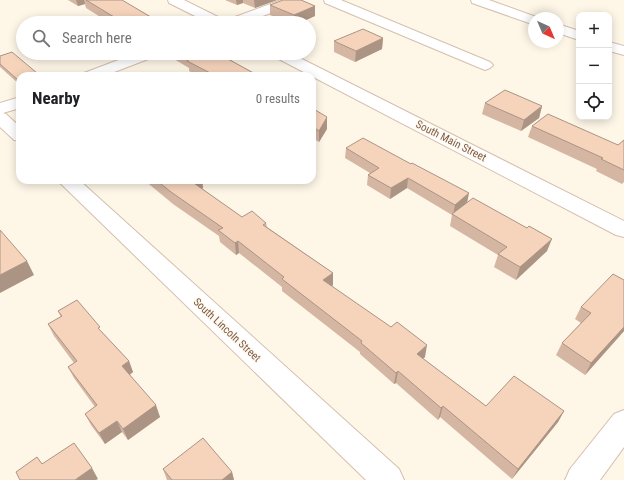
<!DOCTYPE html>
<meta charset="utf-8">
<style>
:root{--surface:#fff;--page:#f6f6f6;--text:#202124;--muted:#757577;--line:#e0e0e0}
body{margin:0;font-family:"Roboto Condensed",sans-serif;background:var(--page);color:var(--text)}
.controls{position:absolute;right:12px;top:12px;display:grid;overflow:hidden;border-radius:8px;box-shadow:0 2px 10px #0003}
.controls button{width:36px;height:36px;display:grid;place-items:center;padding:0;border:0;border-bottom:1px solid var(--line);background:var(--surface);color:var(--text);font:20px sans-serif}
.compass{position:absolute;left:528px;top:12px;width:36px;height:36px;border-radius:50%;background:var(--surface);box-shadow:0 2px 10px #0003;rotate:136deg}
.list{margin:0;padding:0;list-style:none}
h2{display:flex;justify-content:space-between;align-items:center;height:52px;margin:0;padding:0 16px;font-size:17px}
h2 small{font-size:13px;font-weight:400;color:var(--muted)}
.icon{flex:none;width:22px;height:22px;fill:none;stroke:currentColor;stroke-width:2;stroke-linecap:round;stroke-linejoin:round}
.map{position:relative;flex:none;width:624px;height:480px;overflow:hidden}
.search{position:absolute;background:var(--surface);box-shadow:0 2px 10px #0003;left:16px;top:16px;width:300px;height:44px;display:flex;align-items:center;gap:10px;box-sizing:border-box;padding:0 14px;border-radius:22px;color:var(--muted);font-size:15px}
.panel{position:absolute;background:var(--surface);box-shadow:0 2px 10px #0003;left:16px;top:72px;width:300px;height:112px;border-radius:12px}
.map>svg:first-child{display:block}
</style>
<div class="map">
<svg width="624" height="480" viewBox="0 0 624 480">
<rect width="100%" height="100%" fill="#fef6e7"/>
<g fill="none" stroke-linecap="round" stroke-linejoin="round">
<defs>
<g id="minor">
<path d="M168,0h16l40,20 2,2 1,-2 54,-20h18l-1,3 -54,20h-35l-40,-20z"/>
<path d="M324,0h17l149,62 3,3 -3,3 -5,2 -5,-2 -155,-65z"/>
<path d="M471,0h18l50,18h-5v6l-5,-1 -57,-20z"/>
<path d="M558,24l21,7v9l-21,-7z"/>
<path d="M609,42l15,4v9l-15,-4z"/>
<path d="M137,53h21l-2,3 -52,20h-22l2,-3z"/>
<path d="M271,53h19l334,168v16l-8,-2 -343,-179z"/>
<path d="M20,97v11l-17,5 3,1 14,13v14l-6,-1 -14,-13v-24z"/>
<path d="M57,180h22l320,289 5,11h-38z"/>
<path d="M624,410v37l-24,33h-35l5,-11 44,-55z"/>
</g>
</defs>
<use href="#minor" stroke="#d4bfae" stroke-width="2"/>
<use href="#minor" fill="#fff" fill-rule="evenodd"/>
</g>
<g fill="#d4b6a2">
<path d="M68,0h54l39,23h-51l-24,-15 -1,-4 -7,2z"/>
<path d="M225,0h52l-22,8 -12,-5 -6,2z"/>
<path d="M270,5l45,1v10l-16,7h-10l-19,-8z"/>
<path d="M383,38l-1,11 -27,13 -21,-10v-11z"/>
<path d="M164,53h53l42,23h-61l-9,-5v-3z"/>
<path d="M0,56l37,17 2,3h-19v9l-20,-18z"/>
<path d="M485,103l57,3 -3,12 -18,13 -39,-17z"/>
<path d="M312,108l15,21 -8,13 -7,-4z"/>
<path d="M532,126l86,19 6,-5v42l-2,2 -26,-13 1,-2 -69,-32z"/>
<path d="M346,148l121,55 80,48 -31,29 -22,-13 4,-12 -48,-29 2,-11 -45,-27 -17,11 -23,-14 1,-10 2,-2 -25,-15z"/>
<path d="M144,180h58l1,8 -1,1 40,28 24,6 1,4 66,46v12l-1,1 93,71 -2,2 63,47 78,5 -6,11 -46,57 -72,-62 -2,3 -42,-37 -2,1 -34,-30v-2l-78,-61v-4l-43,-34 -3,2 -16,-13 -1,-6 -46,-32z"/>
<path d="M624,280v51l-39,44 -29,-20 6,-12 19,-20 -6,-4 6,-12z"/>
<path d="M58,311l43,20 28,30 4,11 -3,3 30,42 -32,23 -6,-8 -17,12 -14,-19 -6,-11 10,-7 -21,-29 -6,-11 6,-4 -20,-27 -6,-12 13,-7z"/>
<path d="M163,469l69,3 2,8h-67z"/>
</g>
<g fill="#ac9484">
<path d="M76,0h8l1,4 -7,2z"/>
<path d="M236,0h7v3l-6,2z"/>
<path d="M254,0h23l-22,8z"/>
<path d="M315,6v10l-16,7h-5v-8z"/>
<path d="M383,38l-1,11 -27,13 1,-11z"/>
<path d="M37,73l2,3h-11z"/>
<path d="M542,106l-3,12 -18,13 3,-11z"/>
<path d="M327,117v12l-8,13v-11z"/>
<path d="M408,178l-1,10 -17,11 1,-11z"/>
<path d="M194,180h8l1,8 -10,5 -2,-12z"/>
<path d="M469,193l-2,11 -14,11 2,-10z"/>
<path d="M552,239l-5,12 -31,29 4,-13z"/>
<path d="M238,241l1,12 -3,2 -1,-12z"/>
<path d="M27,261l7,14 -34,18v-18z"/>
<path d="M333,273v12l-10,7v-12z"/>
<path d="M624,327v4l-39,44 6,-12z"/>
<path d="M427,345l-2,12 -10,9 2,-12z"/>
<path d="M129,361l4,11 -7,5 -4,-11z"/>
<path d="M398,371l-2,12 -2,1 2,-11z"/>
<path d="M156,405l4,12 -32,23 -5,-11z"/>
<path d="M443,406l-3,11 -2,3 3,-12z"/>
<path d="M564,411l-6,11 -46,57 6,-10z"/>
<path d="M117,421l5,11 -17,12 -6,-11z"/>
<path d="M92,468l6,11 -2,1h-21z"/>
<path d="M232,472l2,8h-12z"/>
</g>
<g fill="#f6d4bc" stroke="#ac9484">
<path d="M86,0h36l39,23h-37z"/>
<path d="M283,0h18l14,6 -21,9 -24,-10z"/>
<path d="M363,29l20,9 -27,13 -22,-10z"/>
<path d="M12,52l25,21 -9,3h-8v3l-2,1 -18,-16v-8z"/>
<path d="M180,53h37l42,23h-43l-29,-15 3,-2z"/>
<path d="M505,90l37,16 -18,14 -39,-17z"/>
<path d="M312,108l15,9 -8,14 -7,-5z"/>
<path d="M548,114l70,31 6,-5v30l-23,-11 2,-1 -71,-32z"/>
<path d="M363,138l48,26 1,-1 57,30 -14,12 -47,-27 -17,10 -23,-13 11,-7 -33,-20z"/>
<path d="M156,180h38l-3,1 51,36 10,-6 14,12 -3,2 70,48 -10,7 68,47 6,-5 30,23 -10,9 69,52 28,-30 50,35 -46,58 -75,-63 -2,2 -43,-37 -2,2 -35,-30 1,-2 -80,-62 2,-2 -46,-36 -3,2 -17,-13 5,-2 -52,-36z"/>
<path d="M473,198l54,30 2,-2 23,13 -32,28 -22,-13 9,-7 -55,-33z"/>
<path d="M0,230l27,31 -27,14z"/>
<path d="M613,274l11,6v47l-33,36 -29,-20 29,-30 -10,-6z"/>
<path d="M77,300l23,27 -2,1 31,33 -7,5 34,39 -33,24 -6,-8 -18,12 -14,-19 12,-9 -29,-38 9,-6 -29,-37 14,-8 -4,-5z"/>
<path d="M203,438l29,34 -10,8h-50l-9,-11z"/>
<path d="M74,443l18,25 -17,12h-55l-4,-8 21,-15 5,7z"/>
</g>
<g text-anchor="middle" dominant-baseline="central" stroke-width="3" stroke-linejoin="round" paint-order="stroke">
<g font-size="11" fill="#7b5b48" stroke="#fff9ef">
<text transform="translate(451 141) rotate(27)">South Main Street</text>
<text transform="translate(227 330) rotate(43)">South Lincoln Street</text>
</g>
</g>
</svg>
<div class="controls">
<button>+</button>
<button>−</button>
<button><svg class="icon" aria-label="locate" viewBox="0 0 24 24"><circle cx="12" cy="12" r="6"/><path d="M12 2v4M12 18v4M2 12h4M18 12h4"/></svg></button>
</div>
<svg class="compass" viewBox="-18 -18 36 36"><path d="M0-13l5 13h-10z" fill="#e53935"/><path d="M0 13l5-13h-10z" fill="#757577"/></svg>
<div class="search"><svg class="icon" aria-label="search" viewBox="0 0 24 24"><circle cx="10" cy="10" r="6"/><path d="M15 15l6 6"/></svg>Search here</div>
<section class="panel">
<h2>Nearby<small>0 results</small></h2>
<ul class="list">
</ul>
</section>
</div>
